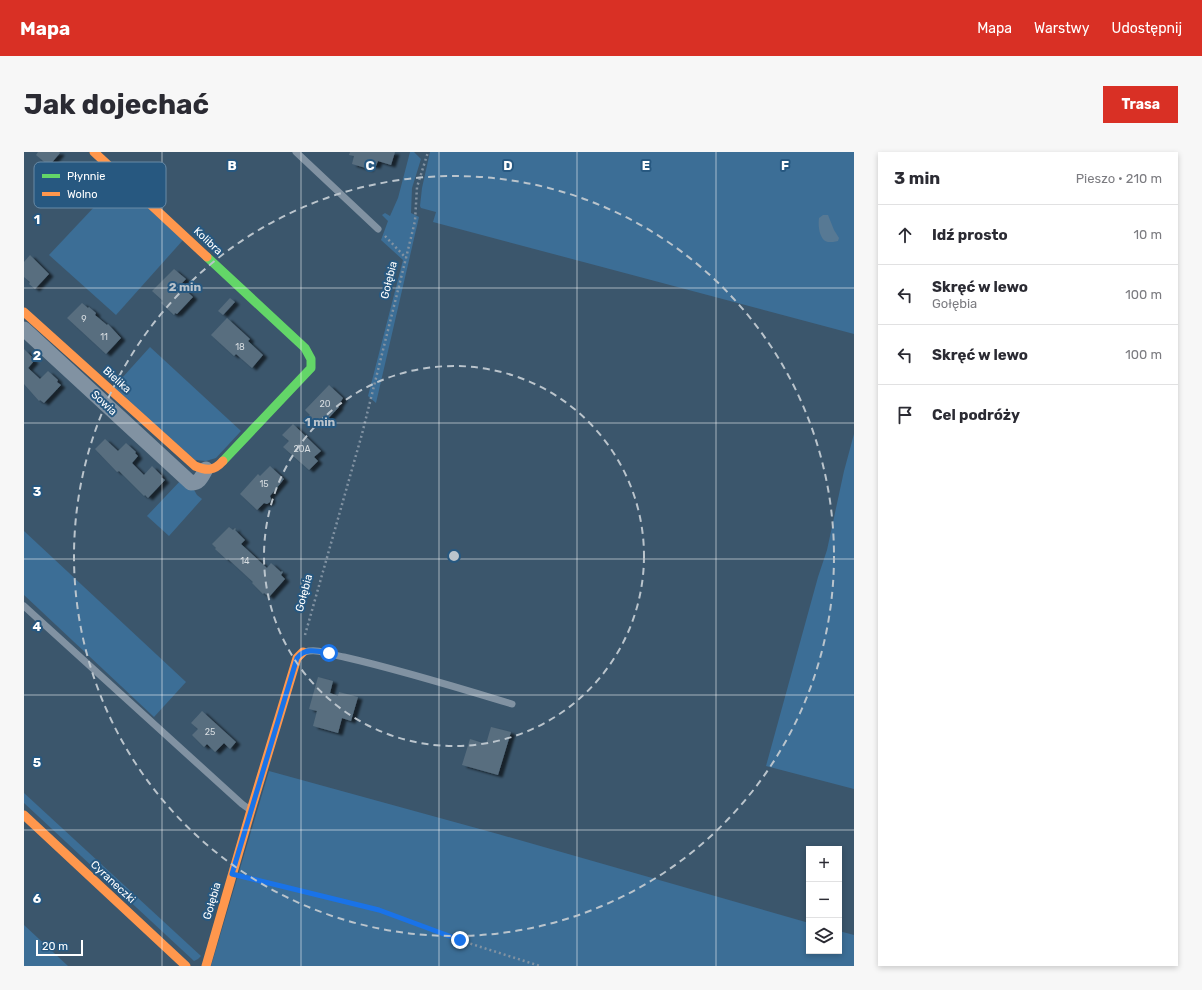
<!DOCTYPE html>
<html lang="pl">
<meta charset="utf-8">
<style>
:root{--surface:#fff;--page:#f7f7f7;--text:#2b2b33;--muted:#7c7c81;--line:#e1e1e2;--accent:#d93025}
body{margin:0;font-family:Rubik,sans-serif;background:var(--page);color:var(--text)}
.controls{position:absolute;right:12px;bottom:12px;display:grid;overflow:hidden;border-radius:0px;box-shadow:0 2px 6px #0003}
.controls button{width:36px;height:36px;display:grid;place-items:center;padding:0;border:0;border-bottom:1px solid var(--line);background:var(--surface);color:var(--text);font:20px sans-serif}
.scale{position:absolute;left:12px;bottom:10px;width:47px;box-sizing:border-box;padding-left:4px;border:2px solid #fff;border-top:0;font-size:11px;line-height:14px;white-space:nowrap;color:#fff;-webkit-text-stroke:3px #275880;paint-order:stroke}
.stop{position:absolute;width:12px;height:12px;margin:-9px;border:3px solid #1a73e8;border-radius:50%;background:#fff}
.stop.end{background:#1a73e8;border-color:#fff;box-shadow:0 1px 4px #0008}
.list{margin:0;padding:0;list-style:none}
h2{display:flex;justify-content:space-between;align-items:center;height:52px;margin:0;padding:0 16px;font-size:17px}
h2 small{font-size:13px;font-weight:400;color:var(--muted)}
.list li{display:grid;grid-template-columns:26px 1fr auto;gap:12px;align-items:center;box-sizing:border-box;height:60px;padding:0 16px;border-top:1px solid var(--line)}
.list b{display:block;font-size:15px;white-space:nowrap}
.list p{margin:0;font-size:13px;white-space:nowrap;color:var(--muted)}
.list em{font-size:13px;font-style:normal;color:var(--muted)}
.icon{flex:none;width:22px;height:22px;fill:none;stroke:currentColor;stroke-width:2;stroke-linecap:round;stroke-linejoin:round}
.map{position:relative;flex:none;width:830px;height:814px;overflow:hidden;border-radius:0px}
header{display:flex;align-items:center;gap:24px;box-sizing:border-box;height:56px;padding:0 20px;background:var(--accent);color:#fff}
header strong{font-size:19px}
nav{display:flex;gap:22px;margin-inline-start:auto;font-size:14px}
.intro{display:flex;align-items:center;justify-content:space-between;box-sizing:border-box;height:96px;padding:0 24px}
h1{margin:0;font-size:28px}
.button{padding:10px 18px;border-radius:0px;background:var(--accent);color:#fff;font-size:14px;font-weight:700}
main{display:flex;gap:24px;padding:0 24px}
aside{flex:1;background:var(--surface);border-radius:0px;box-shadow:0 2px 6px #0003}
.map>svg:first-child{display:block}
</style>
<header>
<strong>Mapa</strong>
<nav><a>Mapa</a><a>Warstwy</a><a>Udostępnij</a></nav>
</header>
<div class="intro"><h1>Jak dojechać</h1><a class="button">Trasa</a></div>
<main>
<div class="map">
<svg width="830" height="814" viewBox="0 0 830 814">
<defs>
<filter id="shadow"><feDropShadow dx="4.5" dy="2.5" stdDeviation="1" flood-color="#0009"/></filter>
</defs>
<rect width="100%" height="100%" fill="#3b566c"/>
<g fill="#3c6e96">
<path d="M386,0h4l7,7 -9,29 -1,25 8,4 -43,186 -8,-7 35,-136 -22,-20 7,-19 -6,-6 3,-2 5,3 8,-18z"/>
<path d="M406,0h424v182l-421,-112 3,-10 -15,-4 -1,-2 2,-18z"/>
<path d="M96,31l63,57 -67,75 -67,-60 63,-67z"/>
<path d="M126,195l91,84 -25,27 -10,3 -11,-1 -82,-72z"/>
<path d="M830,282v355l-88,-23 52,-189 9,-27 17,-79z"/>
<path d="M158,327l12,11 3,5 5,4 -33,37 -22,-20z"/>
<path d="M0,379l162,151 -32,35 -130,-122z"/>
<path d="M245,619l229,63 311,89v28h30v-20l15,4v31h-643z"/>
<path d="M0,641l177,163 -3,3 -4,2 -170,-158z"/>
<path d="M0,773l44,41h-44z"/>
</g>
<path fill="#577994" d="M799,63h5l6,15 5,8 -1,3c-3,1 -7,1 -10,1 -9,-2 -10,-17 -9,-24z"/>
<g fill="#586e7f" filter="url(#shadow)">
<path d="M14,0h21l1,1 -11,13 -13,-11z"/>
<path d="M326,0h45l-4,13 -13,-4 -2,5 -6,-1 -1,4 -17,-5 2,-8 -5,-1z"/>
<path d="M6,103l19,19 -14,15 -6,-5 1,-2 -6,-5v-15z"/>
<path d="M150,117l12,10 -6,6 13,12 -16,17 -2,-1 -1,2 -13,-12 2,-2 -11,-10z"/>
<path d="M206,146l5,4 -12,13 -5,-4z"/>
<path d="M58,151l6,5 1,-1 7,6 -1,2 12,10 1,-1 13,14 -15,16 -39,-36z"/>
<path d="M203,166l23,21 -2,2 15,14 -11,13 -16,-14 -2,2 -23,-21z"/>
<path d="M0,197l8,8 -1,1 3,3 -6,7 12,11 8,-8 10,9 -1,2 4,3 -17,18 -4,-3 -1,1 -15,-17z"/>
<path d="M305,233l14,13 -5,8 1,1 -17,18 -5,-4 -2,2 -7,-6 2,-2 -5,-5z"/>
<path d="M269,272l28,27 -7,6 4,4 -9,9 -26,-23 6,-6 -7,-6z"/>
<path d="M81,287l13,12 8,-8 10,9 -1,1 3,3 -6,7 12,12 8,-9 10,10 -1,1 4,3 -17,18 -3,-3 -1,1 -25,-25 -2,1 -22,-23z"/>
<path d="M246,314l14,13 -14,17 1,3 -1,3 -3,2 -3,-1 -7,7 -17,-16 18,-20 2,2z"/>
<path d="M205,375l4,3 2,-2 1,1 -1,1 10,10 -4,4 26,24 4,-5 10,9 1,-1 1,1 -2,3 4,4 -16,18 -5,-4 -1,1 -11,-11 1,-1 -25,-23 -1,1 -12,-11 1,-1 -4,-4z"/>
<path d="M294,525l15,4 -3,12 8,3 1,-4 19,5 -7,24 -9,-3 -4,15 -25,-7 4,-15 -8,-2z"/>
<path d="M178,559l34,31 -6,7 -6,-6 -9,9 -8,-8 -3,3 -12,-12 6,-6 -7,-6z"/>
<path d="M467,575l20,5 -13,43 -36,-10 8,-26 16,5z"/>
</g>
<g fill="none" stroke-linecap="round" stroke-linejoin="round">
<g stroke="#8192a2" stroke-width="2.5" stroke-dasharray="2 3" stroke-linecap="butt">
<path d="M361,84l21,22"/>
<path d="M281,483l57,-201 44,-176 9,-37 2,-34 11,-35"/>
<path d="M226,727l129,31 80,30 81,26"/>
</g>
<g stroke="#8192a2" stroke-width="7">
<path d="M272,0l82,77"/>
<path d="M0,454l218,198 7,5"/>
<path d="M281,500c12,-4 27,3 39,5 57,13 112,30 168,47"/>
</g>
<path stroke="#8192a2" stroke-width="15" d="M0,177l167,154c9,0 11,-7 15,-14"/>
<path stroke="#63d668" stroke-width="9" d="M183,105l98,91 6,11v9l-88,93"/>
<g stroke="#ff974d" stroke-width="9">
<path d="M70,0l113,105"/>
<path d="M0,160l171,154c12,5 19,5 28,-5"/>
<path d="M0,663l162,151"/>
<path d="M182,814l45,-156 46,-152 6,-6"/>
</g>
</g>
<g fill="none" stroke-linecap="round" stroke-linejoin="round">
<path stroke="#1a73e8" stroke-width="5" d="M305,501c-11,-2 -24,-6 -32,5l-65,216 147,36 81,30"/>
</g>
<path fill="none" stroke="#fff" stroke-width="1" stroke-opacity="0.55" d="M138,0v814M277,0v814M415,0v814M553,0v814M692,0v814M0,136h830M0,271h830M0,407h830M0,543h830M0,678h830"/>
<g fill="none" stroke="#bac4cc" stroke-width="2" stroke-dasharray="7 5">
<circle cx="430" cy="404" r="190"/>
<circle cx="430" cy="404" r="380"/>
</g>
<g text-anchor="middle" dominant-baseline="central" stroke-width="4" stroke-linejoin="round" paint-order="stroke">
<g font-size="9" fill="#d5dbdf">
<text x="60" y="167">9</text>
<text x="80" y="185">11</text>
<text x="216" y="195">18</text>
<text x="301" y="252">20</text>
<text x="278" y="297">20A</text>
<text x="240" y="332">15</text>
<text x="221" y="409">14</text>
<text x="186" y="580">25</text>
</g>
<g font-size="11" fill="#fff" stroke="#275880">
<text transform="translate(184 89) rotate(43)">Kolibra</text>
<text transform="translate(365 128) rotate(-76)">Gołębia</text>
<text transform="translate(93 228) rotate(42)">Bielika</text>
<text transform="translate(80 251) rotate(43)">Sowia</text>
<text transform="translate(280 441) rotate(-75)">Gołębia</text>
<text transform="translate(89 730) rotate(43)">Cyraneczki</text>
<text transform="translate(188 749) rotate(-74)">Gołębia</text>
</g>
</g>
<rect x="10" y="10" width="132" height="46" rx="6" fill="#275880" stroke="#688aa6" stroke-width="1"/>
<rect x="18" y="22" width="18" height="4" fill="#63d668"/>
<rect x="18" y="40" width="18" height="4" fill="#ff974d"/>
<g font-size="11" fill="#fff">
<text x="43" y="28">Płynnie</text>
<text x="43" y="46">Wolno</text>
</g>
<g font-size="13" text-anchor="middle" font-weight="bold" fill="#fff" stroke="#275880" stroke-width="4" stroke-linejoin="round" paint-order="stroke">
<text x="208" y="18">B</text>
<text x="346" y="18">C</text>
<text x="484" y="18">D</text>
<text x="622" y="18">E</text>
<text x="761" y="18">F</text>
<text x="13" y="72">1</text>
<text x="13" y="208">2</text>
<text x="13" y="344">3</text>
<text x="13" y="479">4</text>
<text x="13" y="615">5</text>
<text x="13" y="751">6</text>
</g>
<circle cx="430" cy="404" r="6" fill="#bac4cc" stroke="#275880" stroke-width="2"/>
<g font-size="12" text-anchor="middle" font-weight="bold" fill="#bac4cc" stroke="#275880" stroke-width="4" stroke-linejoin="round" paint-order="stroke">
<text x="161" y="139">2 min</text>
<text x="296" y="274">1 min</text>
</g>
</svg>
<div class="controls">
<button>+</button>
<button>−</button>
<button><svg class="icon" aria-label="layers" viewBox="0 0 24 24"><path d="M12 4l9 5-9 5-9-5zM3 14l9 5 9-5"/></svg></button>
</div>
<div class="scale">20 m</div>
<div class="stop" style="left:305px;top:501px"></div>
<div class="stop end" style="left:436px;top:788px"></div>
</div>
<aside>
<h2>3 min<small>Pieszo · 210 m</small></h2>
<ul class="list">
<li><svg class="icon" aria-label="ahead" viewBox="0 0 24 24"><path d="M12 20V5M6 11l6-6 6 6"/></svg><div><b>Idź prosto</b></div><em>10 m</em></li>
<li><svg class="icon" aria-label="left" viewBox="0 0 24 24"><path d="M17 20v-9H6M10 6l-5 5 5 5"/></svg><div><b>Skręć w lewo</b><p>Gołębia</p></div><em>100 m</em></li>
<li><svg class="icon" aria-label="left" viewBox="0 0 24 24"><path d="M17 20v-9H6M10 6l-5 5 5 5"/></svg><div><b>Skręć w lewo</b></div><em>100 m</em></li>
<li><svg class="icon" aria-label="arrive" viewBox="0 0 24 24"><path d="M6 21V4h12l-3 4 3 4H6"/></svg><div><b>Cel podróży</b></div></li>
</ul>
</aside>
</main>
